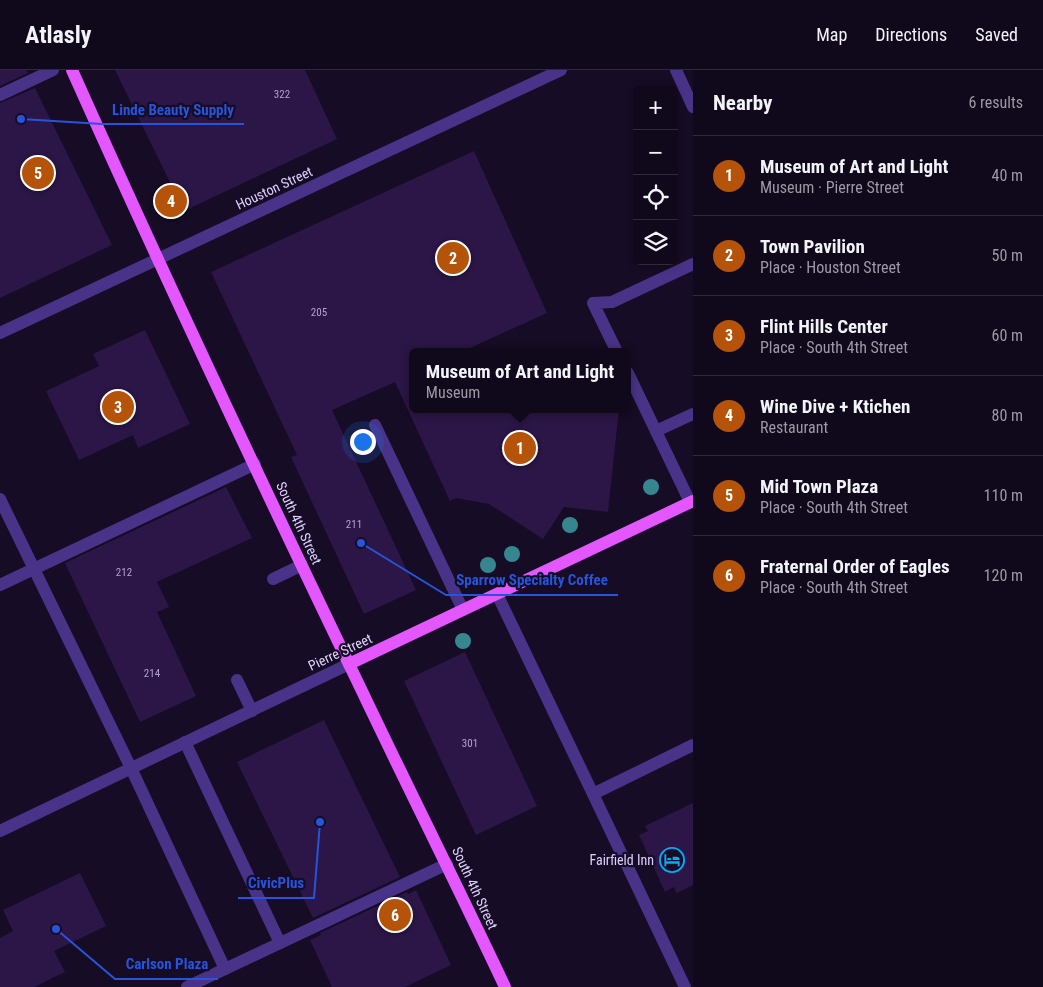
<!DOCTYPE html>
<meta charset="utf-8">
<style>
:root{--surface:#10091c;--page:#191225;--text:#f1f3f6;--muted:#9c9aa3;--line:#302a3b;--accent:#b45309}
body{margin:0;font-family:"Roboto Condensed",sans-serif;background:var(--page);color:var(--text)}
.controls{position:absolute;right:15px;top:15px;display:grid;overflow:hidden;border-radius:8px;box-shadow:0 2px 8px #0003}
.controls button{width:45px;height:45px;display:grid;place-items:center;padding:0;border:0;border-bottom:1px solid var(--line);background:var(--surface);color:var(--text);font:25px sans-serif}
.you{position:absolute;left:362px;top:371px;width:18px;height:18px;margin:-12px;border:4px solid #fff;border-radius:50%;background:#1a73e8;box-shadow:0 0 0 8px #1a73e833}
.badge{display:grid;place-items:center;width:32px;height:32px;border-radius:50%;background:var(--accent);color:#fff;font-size:16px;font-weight:700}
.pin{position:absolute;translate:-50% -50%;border:2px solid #fff;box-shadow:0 1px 5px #0006}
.popup{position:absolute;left:409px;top:278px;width:222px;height:65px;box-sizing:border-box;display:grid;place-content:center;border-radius:8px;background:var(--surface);filter:drop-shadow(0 1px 4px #0005);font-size:16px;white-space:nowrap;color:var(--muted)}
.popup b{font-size:19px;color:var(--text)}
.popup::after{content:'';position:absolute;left:50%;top:100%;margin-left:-10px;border:10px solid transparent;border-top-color:var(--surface)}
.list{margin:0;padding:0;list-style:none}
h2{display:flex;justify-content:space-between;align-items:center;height:65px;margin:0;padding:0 20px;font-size:21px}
h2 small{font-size:16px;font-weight:400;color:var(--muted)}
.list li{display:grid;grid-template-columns:32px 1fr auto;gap:15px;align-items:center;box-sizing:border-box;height:80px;padding:0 20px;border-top:1px solid var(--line)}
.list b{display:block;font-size:19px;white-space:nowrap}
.list p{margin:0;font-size:16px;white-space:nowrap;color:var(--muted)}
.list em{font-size:16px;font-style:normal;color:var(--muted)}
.icon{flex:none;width:28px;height:28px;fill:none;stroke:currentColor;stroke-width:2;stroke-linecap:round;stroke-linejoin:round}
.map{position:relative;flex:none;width:693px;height:917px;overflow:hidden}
header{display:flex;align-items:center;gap:30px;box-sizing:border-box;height:70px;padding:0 25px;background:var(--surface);border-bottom:1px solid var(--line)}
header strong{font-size:24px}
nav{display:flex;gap:28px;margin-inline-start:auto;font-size:18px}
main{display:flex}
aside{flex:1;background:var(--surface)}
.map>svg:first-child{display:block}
</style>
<header>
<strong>Atlasly</strong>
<nav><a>Map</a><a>Directions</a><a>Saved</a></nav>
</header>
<main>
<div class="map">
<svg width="693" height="917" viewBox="0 0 693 917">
<rect width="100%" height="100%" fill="#160c25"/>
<g fill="#2b1647">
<path d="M0,0h26l2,3 -28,13z"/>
<path d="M115,0h190l32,69 -153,72z"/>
<path d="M35,18l77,157 -112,53v-195z"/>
<path d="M474,81l73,162 -86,39h-49v57h207l-11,103 -44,-5 -21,32 -54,-35 -33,-6 -6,3 -55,-119 -63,28 84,180 -52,24 -73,-157 6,-2 -86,-183z"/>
<path d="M145,260l45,94 -52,24 -5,-13 -54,25 -33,-69 53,-25 -6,-12z"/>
<path d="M226,417l26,51 -95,44 12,25 -12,5 39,84 -56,26 -75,-159z"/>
<path d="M465,582l72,154 -61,29 -72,-154z"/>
<path d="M324,650l76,157 -87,41 -76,-156z"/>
<path d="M693,733v82l-16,8 -3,-6 -9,5 -26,-57 9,-4 -3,-5z"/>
<path d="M80,803l26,53 -52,25 11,21 -31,15h-34v-49l13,-7 -10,-21z"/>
<path d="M416,820l35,75 -46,22h-73l-22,-47 11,-5 -1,-2 87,-41 1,2z"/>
</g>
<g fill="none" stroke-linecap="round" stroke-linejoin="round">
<g stroke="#483388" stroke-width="12">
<path d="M676,0l17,37"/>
<path d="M0,25l53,-25"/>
<path d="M0,263l561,-263"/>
<path d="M617,282l-24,-49 19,-1 81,-38"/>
<path d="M628,303l62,129"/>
<path d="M375,355l88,185"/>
<path d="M656,361l37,-17"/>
<path d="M0,429l131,269 94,201"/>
<path d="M273,509l29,-14"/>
<path d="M0,515l255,-121"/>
<path d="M497,524l96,200"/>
<path d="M237,610l15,31"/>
<path d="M185,672l95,201"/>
<path d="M0,761l349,-167"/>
<path d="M187,917l260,-123"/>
<path d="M685,917l-92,-193 100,-49"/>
</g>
<g stroke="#e457ff" stroke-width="12">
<path d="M72,0c93,208 190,414 289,619 47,99 97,198 144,298"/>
<path d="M349,594l344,-163"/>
</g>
</g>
<g fill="#36868f">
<circle cx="651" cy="417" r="8"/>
<circle cx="570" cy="455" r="8"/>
<circle cx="512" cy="484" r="8"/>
<circle cx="488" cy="495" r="8"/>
<circle cx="463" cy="571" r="8"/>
</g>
<defs>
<symbol id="hotel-ring" viewBox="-11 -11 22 22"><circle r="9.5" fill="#160c25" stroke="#00acfb" stroke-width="1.5"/><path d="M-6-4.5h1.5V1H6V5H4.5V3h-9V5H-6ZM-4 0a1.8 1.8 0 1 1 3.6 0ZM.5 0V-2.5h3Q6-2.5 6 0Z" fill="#00acfb"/></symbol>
</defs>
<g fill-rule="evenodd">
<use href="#hotel-ring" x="658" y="776" width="28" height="28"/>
</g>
<g text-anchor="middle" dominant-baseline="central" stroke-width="4.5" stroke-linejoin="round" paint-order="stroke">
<g font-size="11" fill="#b2a2d1">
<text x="282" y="24">322</text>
<text x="319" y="242">205</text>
<text x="354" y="454">211</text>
<text x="124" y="502">212</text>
<text x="152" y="603">214</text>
<text x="470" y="673">301</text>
</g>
<g font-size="14" fill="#dfd0ff" stroke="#160c25">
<text transform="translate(274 118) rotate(-25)">Houston Street</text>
<text transform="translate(299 453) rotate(65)">South 4th Street</text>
<text transform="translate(340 582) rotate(-25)">Pierre Street</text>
<text transform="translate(475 818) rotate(65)">South 4th Street</text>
</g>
<g font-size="14" fill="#dfd0ff" stroke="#160c25" text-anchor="end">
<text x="654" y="790">Fairfield Inn</text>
</g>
</g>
<path fill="none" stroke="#2754da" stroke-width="2" d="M21 49L102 54H244M361 473L446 525H618M320 752L314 828H238M56 859L115 909H218"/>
<g fill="#2754da" stroke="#160c25" stroke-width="2">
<circle cx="21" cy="49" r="5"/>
<circle cx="361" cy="473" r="5"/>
<circle cx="320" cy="752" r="5"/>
<circle cx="56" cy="859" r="5"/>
</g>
<g font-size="15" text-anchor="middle" font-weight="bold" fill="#2754da" stroke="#160c25" stroke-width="4.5" stroke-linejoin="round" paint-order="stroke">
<text x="173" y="45">Linde Beauty Supply</text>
<text x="532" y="515">Sparrow Specialty Coffee</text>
<text x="276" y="818">CivicPlus</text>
<text x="167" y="899">Carlson Plaza</text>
</g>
</svg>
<div class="controls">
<button>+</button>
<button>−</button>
<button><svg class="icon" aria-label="locate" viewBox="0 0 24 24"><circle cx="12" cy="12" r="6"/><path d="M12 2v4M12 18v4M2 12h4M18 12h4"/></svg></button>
<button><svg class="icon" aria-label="layers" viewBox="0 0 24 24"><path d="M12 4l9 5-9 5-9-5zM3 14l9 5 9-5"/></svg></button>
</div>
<div class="you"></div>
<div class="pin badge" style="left:520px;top:378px">1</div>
<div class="popup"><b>Museum of Art and Light</b>Museum</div>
<div class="pin badge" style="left:453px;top:188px">2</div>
<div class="pin badge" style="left:118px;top:337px">3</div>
<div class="pin badge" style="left:171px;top:131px">4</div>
<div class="pin badge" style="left:38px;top:103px">5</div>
<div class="pin badge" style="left:395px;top:845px">6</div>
</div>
<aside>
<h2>Nearby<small>6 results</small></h2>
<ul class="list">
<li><span class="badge">1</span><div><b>Museum of Art and Light</b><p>Museum · Pierre Street</p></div><em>40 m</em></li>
<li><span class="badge">2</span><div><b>Town Pavilion</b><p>Place · Houston Street</p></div><em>50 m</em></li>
<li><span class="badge">3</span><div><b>Flint Hills Center</b><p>Place · South 4th Street</p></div><em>60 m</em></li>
<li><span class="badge">4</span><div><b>Wine Dive + Ktichen</b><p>Restaurant</p></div><em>80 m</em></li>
<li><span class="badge">5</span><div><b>Mid Town Plaza</b><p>Place · South 4th Street</p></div><em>110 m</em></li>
<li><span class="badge">6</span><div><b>Fraternal Order of Eagles</b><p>Place · South 4th Street</p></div><em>120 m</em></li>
</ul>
</aside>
</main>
